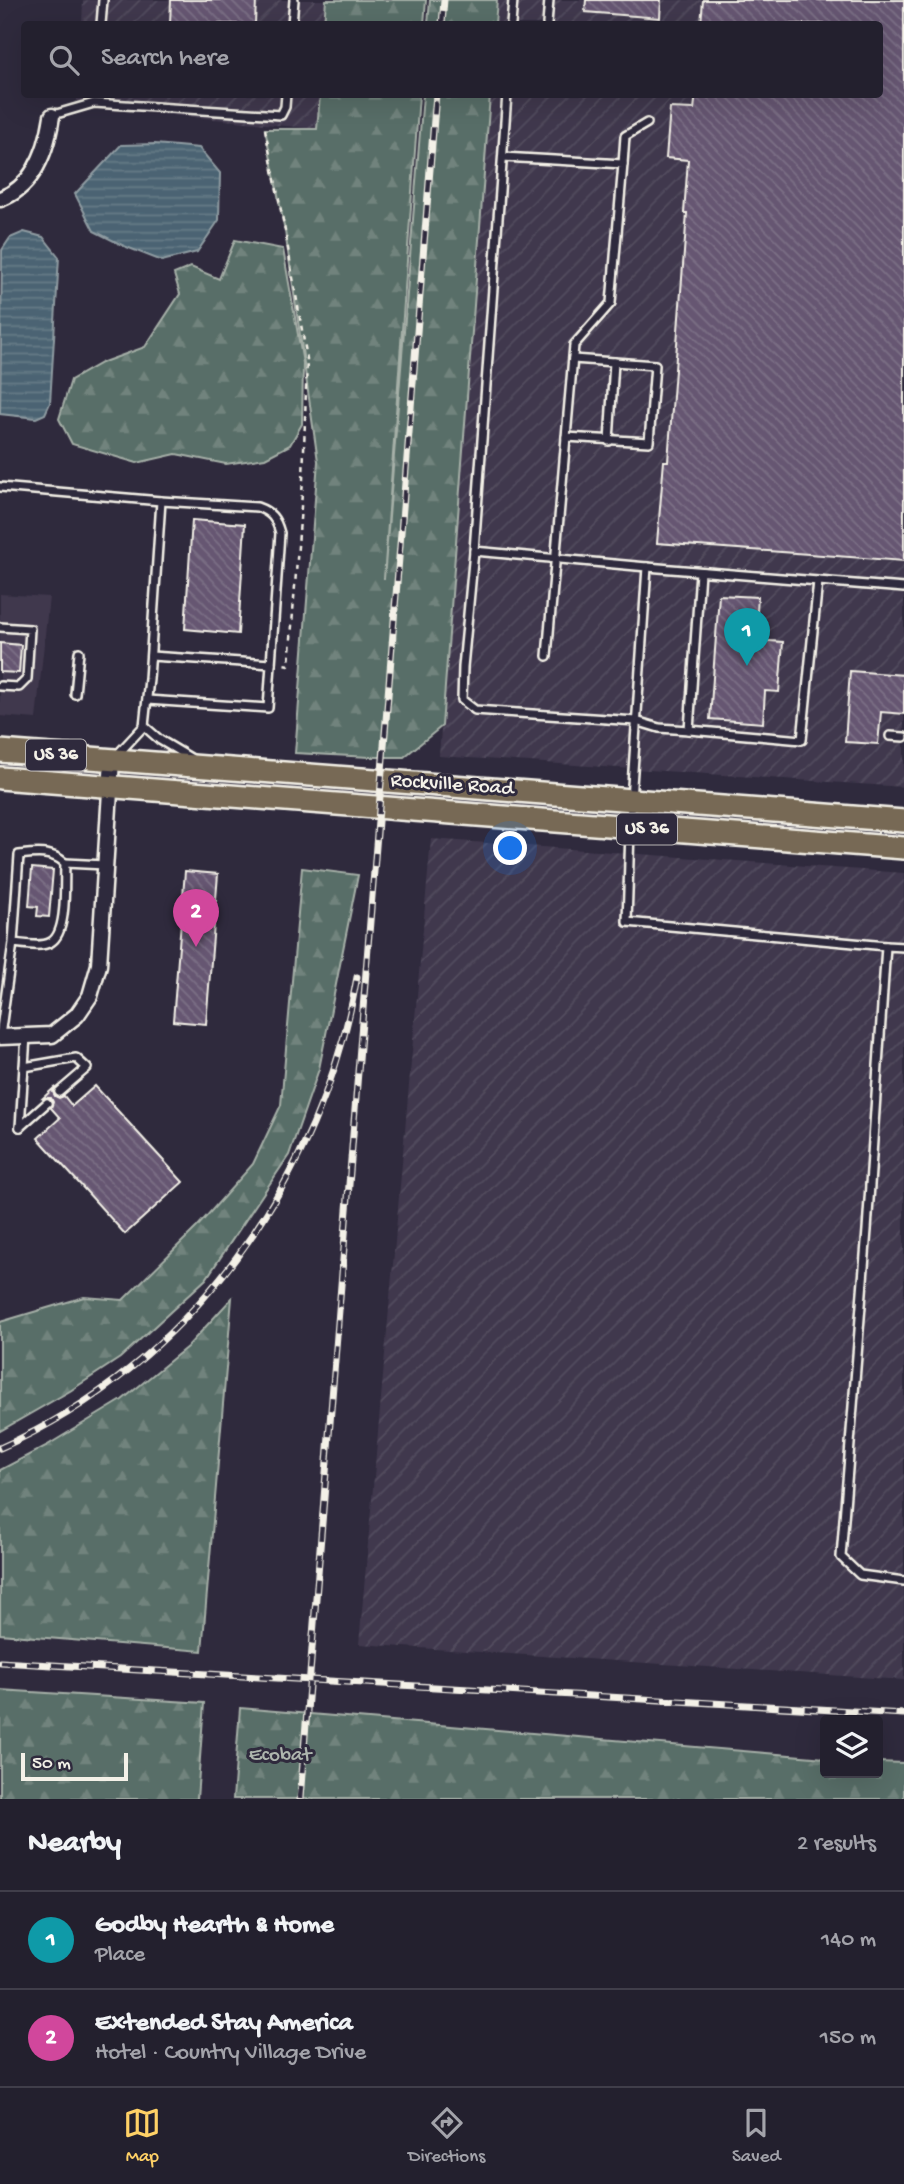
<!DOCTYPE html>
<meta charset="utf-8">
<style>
:root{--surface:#23202e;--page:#2b2836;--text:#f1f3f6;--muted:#a3a3aa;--line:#403e4a;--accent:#ffd166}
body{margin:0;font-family:"Gochi Hand",sans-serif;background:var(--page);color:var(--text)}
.controls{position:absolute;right:21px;bottom:21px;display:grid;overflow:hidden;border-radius:7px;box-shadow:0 7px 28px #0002}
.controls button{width:63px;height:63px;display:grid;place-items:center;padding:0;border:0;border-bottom:2px solid var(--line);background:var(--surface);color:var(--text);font:35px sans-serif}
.scale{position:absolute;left:21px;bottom:18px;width:107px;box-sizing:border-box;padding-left:7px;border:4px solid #f4f1e8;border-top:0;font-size:19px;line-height:24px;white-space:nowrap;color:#f4f1e8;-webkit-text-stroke:5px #2f2a3d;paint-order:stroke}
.you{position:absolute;left:511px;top:849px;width:24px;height:24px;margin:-18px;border:5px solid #fff;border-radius:50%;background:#1a73e8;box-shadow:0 0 0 10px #1a73e833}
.badge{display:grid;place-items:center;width:46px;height:46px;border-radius:50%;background:var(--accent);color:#fff;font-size:23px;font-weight:700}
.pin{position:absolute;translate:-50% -58px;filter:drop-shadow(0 2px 4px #0008)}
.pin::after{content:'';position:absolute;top:37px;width:24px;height:21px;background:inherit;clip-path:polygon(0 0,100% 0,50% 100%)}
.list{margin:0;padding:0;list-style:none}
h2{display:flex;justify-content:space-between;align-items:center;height:91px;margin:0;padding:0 28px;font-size:30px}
h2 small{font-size:23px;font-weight:400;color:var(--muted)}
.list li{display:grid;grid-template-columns:46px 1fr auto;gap:21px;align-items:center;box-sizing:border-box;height:98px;padding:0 28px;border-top:2px solid var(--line)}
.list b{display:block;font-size:26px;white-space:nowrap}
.list p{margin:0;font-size:23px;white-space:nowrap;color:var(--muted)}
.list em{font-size:23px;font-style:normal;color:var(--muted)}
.icon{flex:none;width:38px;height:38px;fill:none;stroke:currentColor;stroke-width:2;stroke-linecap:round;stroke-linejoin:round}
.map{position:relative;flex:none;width:904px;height:1799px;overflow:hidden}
.search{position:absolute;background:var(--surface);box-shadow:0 7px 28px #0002;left:21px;right:21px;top:21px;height:77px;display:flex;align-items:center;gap:18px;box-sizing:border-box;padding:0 24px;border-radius:7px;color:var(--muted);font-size:26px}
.sheet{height:287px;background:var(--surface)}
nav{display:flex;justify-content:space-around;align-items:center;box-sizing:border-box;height:98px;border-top:2px solid var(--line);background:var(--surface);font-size:19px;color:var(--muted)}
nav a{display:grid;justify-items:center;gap:4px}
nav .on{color:var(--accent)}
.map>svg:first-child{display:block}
</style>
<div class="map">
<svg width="904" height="1799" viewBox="0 0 904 1799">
<defs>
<pattern id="industrial-furrows" width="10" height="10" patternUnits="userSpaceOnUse" patternTransform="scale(1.75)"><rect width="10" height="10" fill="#40384d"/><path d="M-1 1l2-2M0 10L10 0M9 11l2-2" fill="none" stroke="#534c5e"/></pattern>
<pattern id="forest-firs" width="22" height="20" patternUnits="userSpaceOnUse" patternTransform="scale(1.75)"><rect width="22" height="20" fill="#596e67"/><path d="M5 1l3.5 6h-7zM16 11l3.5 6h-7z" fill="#71837d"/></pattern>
<pattern id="water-rules" width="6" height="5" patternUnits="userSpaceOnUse" patternTransform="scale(1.75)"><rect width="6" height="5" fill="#4b6473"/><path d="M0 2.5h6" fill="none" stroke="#667b87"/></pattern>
<pattern id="building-back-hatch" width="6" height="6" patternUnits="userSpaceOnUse" patternTransform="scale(1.75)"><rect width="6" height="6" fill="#665772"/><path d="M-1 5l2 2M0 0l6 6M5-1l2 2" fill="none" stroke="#7c7086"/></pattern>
</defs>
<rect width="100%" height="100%" fill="#2f2a3d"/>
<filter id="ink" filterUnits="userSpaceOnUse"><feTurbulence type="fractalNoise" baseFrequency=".0143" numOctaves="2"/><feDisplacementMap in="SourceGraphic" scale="14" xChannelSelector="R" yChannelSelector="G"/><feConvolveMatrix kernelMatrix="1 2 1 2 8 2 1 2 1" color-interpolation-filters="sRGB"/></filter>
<g filter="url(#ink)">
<path fill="#40384d" d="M0,594l49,3 -13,122 -36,-3z"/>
<g fill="url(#industrial-furrows)">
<path d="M83,0h243l-2,24h-242z"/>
<path d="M497,0h407v787l-465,-31 51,-661 390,-1v-70h-385z"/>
<path d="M77,94l243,1 -2,34 -241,-23z"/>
<path d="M431,839l473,34v807l-545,-36z"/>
</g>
<g fill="url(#forest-firs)" stroke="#a6b0a8" stroke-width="2">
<path d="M326,0h100l-2,24h-100z"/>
<path d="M430,0h67l-2,24h-67z"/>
<path d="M320,95h99l-35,484 39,-484h67l-48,631 -38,31h-34l-75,-4 23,-292 -33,-230 -20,-102h52z"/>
<path d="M235,240l48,9 20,114 -1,61 -12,21 -25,13 -39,6 -50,-10 -39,9 -65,-19 -13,-25 12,-39 30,-17 44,-16 35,-53 -6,-20 17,-7 28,12z"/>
<path d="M302,868l56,7 -39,194 -30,86 -83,124 -86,79 -50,33 -70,40v-109l84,-25 39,3 74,-73 56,-63 28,-59z"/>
<path d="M232,1298l-30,353 -202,-17v-164l46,-24 76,-46 65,-53z"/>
<path d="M0,1690l204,13 -7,96h-197z"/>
<path d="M240,1708l585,50v15h53v-11l26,1v36h-671z"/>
</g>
<g fill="url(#water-rules)" stroke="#8f9ca2" stroke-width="2">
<path d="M155,144l44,4 21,25 -1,47 -22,32 -35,9 -38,-15 -30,-15 -19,-37 46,-49z"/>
<path d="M24,232l19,5 16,20 -9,146 -5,11 -9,4 -36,-4 2,-164 8,-12z"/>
</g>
<g fill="url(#building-back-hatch)" stroke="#f4f1e8" stroke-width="2">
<path d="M171,0h85l-1,24h-85z"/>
<path d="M586,0h75l-1,18 -75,-6z"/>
<path d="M703,0h201v561l-247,-18 7,-82h4l19,-248h-3l4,-53 -22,-2 4,-50 24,1 2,-15h183v-70h-178z"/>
<path d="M192,520l53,4 -7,110 -53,-5z"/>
<path d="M719,595l39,2 -3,43 28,2 -4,50 -14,-1 -2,32 -53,-4z"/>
<path d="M0,643l21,2 -2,28 -19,-1z"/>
<path d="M850,671l54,4v39l-23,-2 -3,32 -33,-2z"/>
<path d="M32,868l21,2 -4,47 -12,-1 1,-9 -9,-1z"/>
<path d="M185,871l33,3 -12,150 -33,-3z"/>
<path d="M95,1086l88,96 -58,52 -87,-96 22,-20 -9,-10 2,-6 -2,-4h-8l12,-11 -2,5 2,4 4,2 5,-2 8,10z"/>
</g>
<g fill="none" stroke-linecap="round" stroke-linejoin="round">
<defs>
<g id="lane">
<path d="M101,24l2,-24"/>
<path d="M292,24l2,-24"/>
<path d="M511,24l2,-24"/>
<path d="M547,24l2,-24"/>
<path d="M507,94l-33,457 173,16 -16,233 -4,122 259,24"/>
<path d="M53,115l41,-12 187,12 4,-8 1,-13"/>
<path d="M503,157l120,7 -12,139 -37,42 -27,311"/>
<path d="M623,164l2,-28 22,-13"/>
<path d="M566,437l83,5 6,-77 -82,-6"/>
<path d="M609,441l5,-79"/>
<path d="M0,487l161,14 -12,178 -5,47 -27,29"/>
<path d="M474,551l-11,116 -1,33 13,10 161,11 23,7 30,2 11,-158"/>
<path d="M647,567l257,21"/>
<path d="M0,627l30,2 -3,50 -8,8 -19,-1"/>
<path d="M151,656l120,8"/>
<path d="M75,694l4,-42"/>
<path d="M147,700l121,8 12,-175c-4,-15 -9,-21 -23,-26l-96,-6"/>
<path d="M144,726l16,14 32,19"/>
<path d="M689,730l113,10 16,-159"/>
<path d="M890,736l14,1"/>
<path d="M65,863l40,2"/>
<path d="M904,947l-18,-1 -19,284 -26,327 19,18 44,6"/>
<path d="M0,1036l13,-93 6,-88c17,-2 33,-4 46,8 -1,19 3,69 -14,79 -10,6 -27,2 -38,1"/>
<path d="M24,1067l52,-9 11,10 -28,24"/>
<path d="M20,1127l6,-91"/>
<path d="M20,1127l27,-24"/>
</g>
<g id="street">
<path d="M0,199c34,-12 47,-50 52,-83"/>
<path d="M0,1037l52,-2 25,-20 13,-19 9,-31 13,-205"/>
</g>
<g id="primary">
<path d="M0,751l904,70"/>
<path d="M0,778l904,70"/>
</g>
</defs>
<use href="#lane" stroke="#f4f1e8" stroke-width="12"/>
<use href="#street" stroke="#f4f1e8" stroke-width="19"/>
<use href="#primary" stroke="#f4f1e8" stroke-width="26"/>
<path stroke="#f4f1e8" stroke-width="2.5" stroke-dasharray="5 5" stroke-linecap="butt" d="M265,129l20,102 22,128 -4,121 -14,185 -7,-1"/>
<use href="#lane" stroke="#2f2a3d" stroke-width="7"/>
<use href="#street" stroke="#2f2a3d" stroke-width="14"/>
<use href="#primary" stroke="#776954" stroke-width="21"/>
<defs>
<g id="rail">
<path d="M442,24l2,-24"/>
<path d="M0,1448c190,-83 322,-269 357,-471"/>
<path d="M0,1662l904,52"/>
<path d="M300,1799l136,-1705"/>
</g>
</defs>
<use href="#rail" stroke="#f4f1e8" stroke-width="7"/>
<use href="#rail" stroke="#2f2a3d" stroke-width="4.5" stroke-dasharray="13" stroke-linecap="butt"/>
</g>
</g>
<g text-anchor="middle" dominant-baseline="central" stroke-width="6" stroke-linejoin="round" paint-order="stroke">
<g fill="#2f2a3d" stroke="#b9b5b5" stroke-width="2">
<rect x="26" y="739.5" width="60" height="31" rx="5"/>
<rect x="617" y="813.5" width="60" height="31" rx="5"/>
</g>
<g font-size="19" font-weight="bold" fill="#f4f1e8">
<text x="56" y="755">US 36</text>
<text x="647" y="829">US 36</text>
</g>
<g font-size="21" fill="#f4f1e8" stroke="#2f2a3d">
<text transform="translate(452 786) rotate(4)">Rockville Road</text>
</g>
<g font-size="21" fill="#aeb6ae" stroke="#2f2a3d">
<text x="280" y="1756">Ecobat</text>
</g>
</g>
</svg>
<div class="controls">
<button><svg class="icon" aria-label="layers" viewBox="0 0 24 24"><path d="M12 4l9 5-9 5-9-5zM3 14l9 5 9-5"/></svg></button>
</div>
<div class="scale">50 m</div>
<div class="you"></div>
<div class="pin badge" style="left:747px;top:666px;background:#0f9aa8">1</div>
<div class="pin badge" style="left:196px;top:947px;background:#d1479c">2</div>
<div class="search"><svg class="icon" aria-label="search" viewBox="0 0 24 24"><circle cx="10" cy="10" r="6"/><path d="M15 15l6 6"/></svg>Search here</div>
</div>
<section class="sheet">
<h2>Nearby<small>2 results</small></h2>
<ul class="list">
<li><span class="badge" style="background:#0f9aa8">1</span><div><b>Godby Hearth &amp; Home</b><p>Place</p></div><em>140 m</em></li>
<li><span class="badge" style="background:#d1479c">2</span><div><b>Extended Stay America</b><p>Hotel · Country Village Drive</p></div><em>150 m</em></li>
</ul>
</section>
<nav>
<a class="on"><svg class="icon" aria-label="map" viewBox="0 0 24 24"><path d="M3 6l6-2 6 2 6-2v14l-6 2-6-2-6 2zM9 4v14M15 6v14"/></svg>Map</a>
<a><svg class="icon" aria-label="directions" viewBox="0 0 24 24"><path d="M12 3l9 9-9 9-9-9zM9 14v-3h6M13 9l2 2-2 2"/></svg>Directions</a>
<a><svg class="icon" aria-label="saved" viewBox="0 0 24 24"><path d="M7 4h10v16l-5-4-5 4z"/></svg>Saved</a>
</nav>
